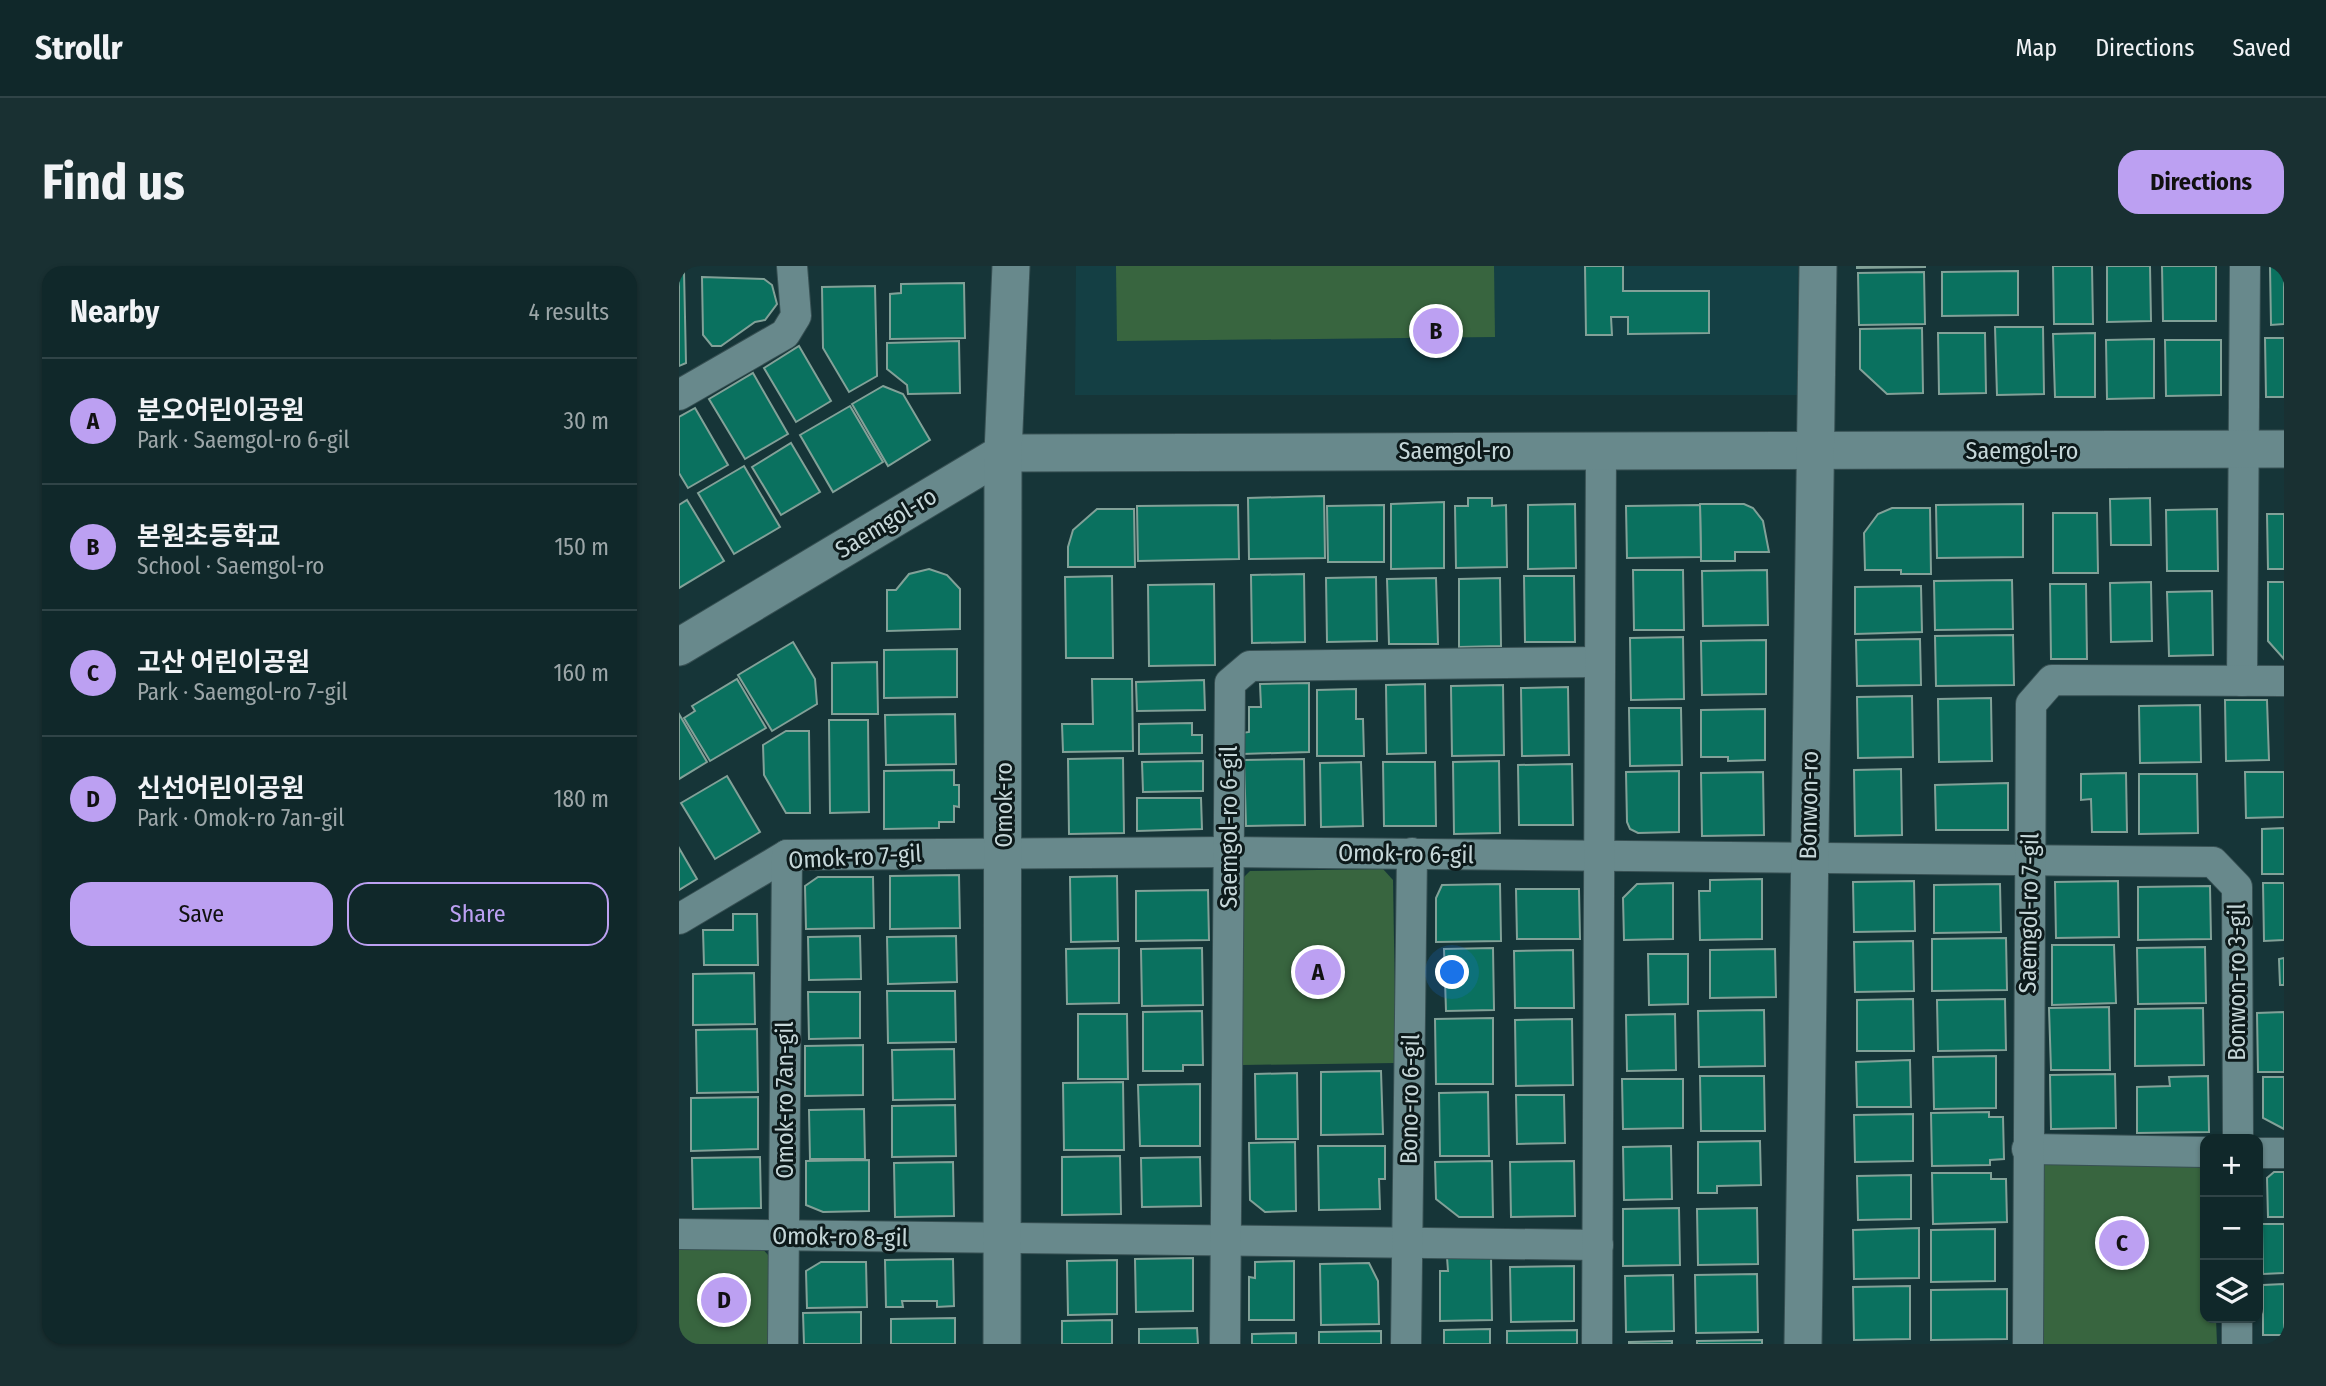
<!DOCTYPE html>
<meta charset="utf-8">
<style>
:root{--surface:#10282a;--page:#193032;--text:#f1f3f6;--muted:#9ca6a8;--line:#304447;--accent:#bca0f2}
body{margin:0;font-family:"Fira Sans Condensed","Noto Sans KR",sans-serif;background:var(--page);color:var(--text)}
.controls{position:absolute;right:21px;bottom:21px;display:grid;overflow:hidden;border-radius:14px;box-shadow:0 2px 5px #0004}
.controls button{width:63px;height:63px;display:grid;place-items:center;padding:0;border:0;border-bottom:2px solid var(--line);background:var(--surface);color:var(--text);font:35px sans-serif}
.you{position:absolute;left:774px;top:707px;width:24px;height:24px;margin:-18px;border:5px solid #fff;border-radius:50%;background:#1a73e8;box-shadow:0 0 0 10px #1a73e833}
.badge{display:grid;place-items:center;width:46px;height:46px;border-radius:50%;background:var(--accent);color:#111;font-size:23px;font-weight:700}
.pin{position:absolute;translate:-50% -50%;border:4px solid #fff;box-shadow:0 2px 7px #0006}
.list{margin:0;padding:0;list-style:none}
h2{display:flex;justify-content:space-between;align-items:center;height:91px;margin:0;padding:0 28px;font-size:30px}
h2 small{font-size:23px;font-weight:400;color:var(--muted)}
.list li{display:grid;grid-template-columns:46px 1fr auto;gap:21px;align-items:center;box-sizing:border-box;height:126px;padding:0 28px;border-top:2px solid var(--line)}
.list b{display:block;font-size:26px;white-space:nowrap}
.list p{margin:0;font-size:23px;white-space:nowrap;color:var(--muted)}
.list em{font-size:23px;font-style:normal;color:var(--muted)}
.actions{display:flex;gap:14px;padding:21px 28px}
.actions a{flex:1;padding:16px 0;border:2px solid var(--accent);border-radius:21px;text-align:center;font-size:24px;color:var(--accent)}
.actions .main{background:var(--accent);color:#111}
.icon{flex:none;width:38px;height:38px;fill:none;stroke:currentColor;stroke-width:2;stroke-linecap:round;stroke-linejoin:round}
.map{position:relative;flex:none;width:1605px;height:1078px;overflow:hidden;border-radius:21px}
header{display:flex;align-items:center;gap:42px;box-sizing:border-box;height:98px;padding:0 35px;background:var(--surface);border-bottom:2px solid var(--line)}
header strong{font-size:33px}
nav{display:flex;gap:38px;margin-inline-start:auto;font-size:24px}
.intro{display:flex;align-items:center;justify-content:space-between;box-sizing:border-box;height:168px;padding:0 42px}
h1{margin:0;font-size:49px}
.button{padding:18px 32px;border-radius:21px;background:var(--accent);color:#111;font-size:24px;font-weight:700}
main{display:flex;gap:42px;padding:0 42px}
aside{flex:1;background:var(--surface);border-radius:21px;box-shadow:0 2px 5px #0004}
.map>svg:first-child{display:block}
</style>
<header>
<strong>Strollr</strong>
<nav><a>Map</a><a>Directions</a><a>Saved</a></nav>
</header>
<div class="intro"><h1>Find us</h1><a class="button">Directions</a></div>
<main>
<aside>
<h2>Nearby<small>4 results</small></h2>
<ul class="list">
<li><span class="badge">A</span><div><b>분오어린이공원</b><p>Park · Saemgol-ro 6-gil</p></div><em>30 m</em></li>
<li><span class="badge">B</span><div><b>본원초등학교</b><p>School · Saemgol-ro</p></div><em>150 m</em></li>
<li><span class="badge">C</span><div><b>고산 어린이공원</b><p>Park · Saemgol-ro 7-gil</p></div><em>160 m</em></li>
<li><span class="badge">D</span><div><b>신선어린이공원</b><p>Park · Omok-ro 7an-gil</p></div><em>180 m</em></li>
</ul>
<div class="actions"><a class="main">Save</a><a>Share</a></div>
</aside>
<div class="map">
<svg width="1605" height="1078" viewBox="0 0 1605 1078">
<rect width="100%" height="100%" fill="#163538"/>
<path fill="#143f44" d="M397,0h722l-1,129h-722z"/>
<g fill="#38653f">
<path d="M437,0h378l1,71 -378,4z"/>
<path d="M704,603l10,11 3,183 -154,2 -3,-183 11,-11z"/>
<path d="M1370,892h156v160h11l1,26h-176l-3,-175z"/>
<path d="M80,979l10,11 1,88h-91v-98z"/>
</g>
<g fill="#0a715f" stroke="#82a198" stroke-width="2">
<path d="M906,0h38v25h86v42l-81,1v-17h-17l1,18h-26z"/>
<path d="M1178,0h68v1l-68,1z"/>
<path d="M1374,0h39l1,58h-39z"/>
<path d="M1428,0h43l1,55 -44,1z"/>
<path d="M1483,0h54v55h-53z"/>
<path d="M1591,0h14v58l-13,1z"/>
<path d="M0,5h5l2,92 -7,3z"/>
<path d="M1339,5v44l-76,1v-44z"/>
<path d="M1245,6l1,52 -66,1 -1,-52z"/>
<path d="M23,11l62,2 8,6 5,19 -12,16 -10,2 -34,24h-9l-9,-11z"/>
<path d="M285,17l1,55 -75,1v-45l11,-1v-9z"/>
<path d="M196,20l2,90 -28,16 -26,-44 -1,-61z"/>
<path d="M1316,61h48l1,67 -47,1z"/>
<path d="M1243,62l1,65 -36,1 -27,-25v-40z"/>
<path d="M1259,67h47l1,60 -47,1z"/>
<path d="M1416,67v64h-40l-2,-63z"/>
<path d="M1586,72h19v59h-18z"/>
<path d="M1475,73v59l-47,1 -1,-59z"/>
<path d="M1486,74h56v55l-55,1z"/>
<path d="M280,75l1,52 -52,1 -1,-9 -20,-16v-26z"/>
<path d="M120,80l32,55 -35,21 -32,-54z"/>
<path d="M74,107l35,61 -43,25 -36,-60z"/>
<path d="M204,120l20,8 27,46 -42,26 -36,-62z"/>
<path d="M171,140l33,56 -50,30 -33,-57z"/>
<path d="M16,142l33,57 -40,23 -9,-15v-56z"/>
<path d="M112,177l29,49 -39,23 -29,-48z"/>
<path d="M65,200l36,61 -46,27 -36,-61z"/>
<path d="M645,230l1,62 -76,1 -1,-61z"/>
<path d="M789,232h24v8l14,-1 1,62 -51,1 -1,-62h13z"/>
<path d="M1471,232l1,47h-40l-1,-46z"/>
<path d="M8,234l37,61 -45,27v-83z"/>
<path d="M765,236v66l-53,1v-65z"/>
<path d="M896,238l1,64 -48,1v-64z"/>
<path d="M1021,238h44l9,4 10,13 6,31h-34v9h-34z"/>
<path d="M1344,238v53l-86,1 -1,-53z"/>
<path d="M559,239l1,54 -101,2 -1,-55z"/>
<path d="M705,239v57h-56l-1,-56z"/>
<path d="M1021,239l1,52 -74,1 -1,-52z"/>
<path d="M1213,242h38l1,66h-30v-4h-36l-1,-37 14,-19z"/>
<path d="M418,243h37l1,58h-67v-20l5,-17z"/>
<path d="M1538,243l1,62h-51l-1,-61z"/>
<path d="M1374,247h44l1,60h-45z"/>
<path d="M1588,248h17v55h-16z"/>
<path d="M250,303l18,6 13,14v40l-73,2v-41h9l13,-16z"/>
<path d="M954,304h50l1,60h-50z"/>
<path d="M1088,304l1,55 -65,1 -1,-55z"/>
<path d="M625,308l1,68 -53,1 -1,-68z"/>
<path d="M433,310l1,82h-47l-1,-81z"/>
<path d="M845,310h50l1,66h-50z"/>
<path d="M697,311l1,64 -50,1 -1,-64z"/>
<path d="M757,312l2,66h-49l-2,-65z"/>
<path d="M821,312l1,68 -42,1v-68z"/>
<path d="M1333,314l1,49 -78,1 -1,-49z"/>
<path d="M1472,316l1,59 -41,1 -1,-59z"/>
<path d="M1589,316h16v77l-16,-18z"/>
<path d="M535,318l1,81 -66,1 -1,-81z"/>
<path d="M1371,318h36l1,75h-36z"/>
<path d="M1242,320l1,46 -67,2v-47z"/>
<path d="M1533,325l1,64 -44,1 -2,-64z"/>
<path d="M1334,369l1,50 -78,1 -1,-50z"/>
<path d="M1004,371l1,62 -53,1 -1,-62z"/>
<path d="M1241,373l1,46 -64,1 -1,-46z"/>
<path d="M1087,374v54l-64,1 -1,-54z"/>
<path d="M114,376l22,37 2,25 -45,27 -34,-56z"/>
<path d="M278,383v48l-73,1v-48z"/>
<path d="M198,396l1,52h-46v-51z"/>
<path d="M58,413l29,49 -56,33 -26,-43 11,-7 -3,-5z"/>
<path d="M413,413h40l1,72 -70,1 -1,-28h31z"/>
<path d="M525,414l1,30 -68,1 -1,-29z"/>
<path d="M630,417v69l-67,2v-21l7,-1v-25h12l-1,-23z"/>
<path d="M746,418l1,69 -39,1 -1,-69z"/>
<path d="M824,419l1,70 -52,1 -1,-70z"/>
<path d="M889,421l1,68 -47,1 -1,-68z"/>
<path d="M677,423v30h7l1,37h-47v-66z"/>
<path d="M1233,430l1,61 -55,1 -1,-61z"/>
<path d="M1312,432l1,63 -53,1 -1,-63z"/>
<path d="M1546,434h42l2,60 -43,1z"/>
<path d="M1521,439l1,57 -61,1 -1,-57z"/>
<path d="M950,442h52l1,57 -52,1z"/>
<path d="M1086,443v51l-37,1v-4h-27v-47z"/>
<path d="M0,448l28,48 -28,17z"/>
<path d="M276,448l1,50 -70,1 -1,-50z"/>
<path d="M150,454h39l1,92 -39,1z"/>
<path d="M513,457v12h10v18l-63,1v-30z"/>
<path d="M107,465h23l1,82h-24l-22,-38 -1,-30z"/>
<path d="M444,492l1,75 -55,1 -1,-75z"/>
<path d="M625,493l1,66 -59,1 -2,-66z"/>
<path d="M524,495v30l-60,1 -1,-30z"/>
<path d="M820,495l1,72 -46,1 -1,-72z"/>
<path d="M682,496l2,64 -42,1 -1,-64z"/>
<path d="M704,496h52l1,64h-52z"/>
<path d="M893,498l1,61h-54l-1,-60z"/>
<path d="M1222,503l1,66 -47,1 -1,-66z"/>
<path d="M275,504v15h5v22l-5,-1v16h-15v6l-55,1v-58z"/>
<path d="M1000,505v61l-41,1 -8,-4 -3,-7 -1,-50z"/>
<path d="M1084,506l1,63 -62,1 -1,-63z"/>
<path d="M1566,506h39v45l-38,1z"/>
<path d="M1447,507l1,59h-35l-1,-33 -10,1v-26z"/>
<path d="M1460,508h58l1,59 -59,1z"/>
<path d="M48,510l33,56 -45,27 -34,-56z"/>
<path d="M1329,517v47h-72l-1,-45z"/>
<path d="M458,532h64l1,31 -65,2z"/>
<path d="M1605,562v46h-22v-45z"/>
<path d="M0,582l18,31 -18,11z"/>
<path d="M280,609l1,53 -70,1v-53z"/>
<path d="M438,610l1,65 -47,1 -1,-65z"/>
<path d="M139,611h55l1,51 -68,1 -1,-43z"/>
<path d="M1083,613v60l-62,1 -1,-49h11v-11z"/>
<path d="M1235,615l1,50 -61,1 -1,-50z"/>
<path d="M1439,615l1,56 -63,1 -1,-56z"/>
<path d="M994,617v56l-49,1 -1,-42 14,-14z"/>
<path d="M1584,617h21v57l-20,1z"/>
<path d="M821,618l1,57 -65,1v-44l6,-13z"/>
<path d="M1321,618l1,48 -67,1v-48z"/>
<path d="M1531,620l1,53 -73,1v-53z"/>
<path d="M837,623h63l1,50h-63z"/>
<path d="M529,624l1,50 -73,1v-50z"/>
<path d="M54,648h24l1,51h-54l-1,-35h30z"/>
<path d="M181,670l1,43 -52,1 -1,-43z"/>
<path d="M277,670l1,46 -69,2 -1,-47z"/>
<path d="M1327,672l1,52 -75,1v-52z"/>
<path d="M1234,675l1,50 -59,1 -1,-50z"/>
<path d="M1373,679h62l2,58 -64,2z"/>
<path d="M1526,681l1,56 -68,1 -1,-56z"/>
<path d="M440,682v55l-52,1 -1,-55z"/>
<path d="M523,682l1,57 -61,1 -1,-57z"/>
<path d="M814,682l1,62 -48,1 -2,-62z"/>
<path d="M1096,683l1,48 -66,1v-48z"/>
<path d="M894,684l1,58h-59l-1,-57z"/>
<path d="M969,688h40v50l-39,1z"/>
<path d="M1605,692v27h-4l-1,-26z"/>
<path d="M75,707l1,51 -62,1v-51z"/>
<path d="M208,725h68l1,51 -68,1z"/>
<path d="M129,726h52v46l-51,1z"/>
<path d="M1234,733l1,52h-57v-51z"/>
<path d="M1326,733l1,51 -68,1 -1,-51z"/>
<path d="M1430,741l1,63h-59l-2,-62z"/>
<path d="M1524,742l1,57 -69,1v-57z"/>
<path d="M1085,744l1,56 -66,1 -1,-56z"/>
<path d="M523,745l1,54h-20v6h-40v-59z"/>
<path d="M1605,746v60h-26l-1,-59z"/>
<path d="M399,748h49l1,65h-50z"/>
<path d="M996,748l1,56 -49,1 -1,-56z"/>
<path d="M814,752v66h-57l-1,-65z"/>
<path d="M893,753l1,66 -57,1 -1,-66z"/>
<path d="M78,763l1,63 -61,1 -1,-63z"/>
<path d="M184,779v50l-58,1v-50z"/>
<path d="M275,783l1,50 -62,1 -1,-50z"/>
<path d="M1317,790v52l-62,1 -1,-52z"/>
<path d="M1231,794l1,47h-54l-1,-45z"/>
<path d="M702,805l2,63 -62,1v-63z"/>
<path d="M618,807l1,66h-42l-1,-65z"/>
<path d="M1436,808l1,54 -65,1 -1,-54z"/>
<path d="M1021,810h64l1,55h-64z"/>
<path d="M1529,810l1,56 -72,1v-46l33,-1 -1,-9z"/>
<path d="M1584,811h21v52l-21,-11z"/>
<path d="M943,813h61v49l-60,1z"/>
<path d="M444,816l1,68h-60l-1,-67z"/>
<path d="M521,818v62h-60l-2,-61z"/>
<path d="M809,826l1,64h-49l-1,-63z"/>
<path d="M837,829h48l1,48 -48,1z"/>
<path d="M79,831v52l-67,2v-53z"/>
<path d="M276,839l1,51 -64,1v-51z"/>
<path d="M185,843l1,50h-55l-1,-49z"/>
<path d="M1310,846v5h14l1,42 -14,1v5l-58,1 -1,-53z"/>
<path d="M1234,848v47l-58,1 -1,-47z"/>
<path d="M1081,875l1,44 -44,1v7h-19v-51z"/>
<path d="M616,876l1,69 -31,1 -15,-12 -1,-57z"/>
<path d="M639,880h67v33h-6l1,30 -61,1z"/>
<path d="M992,880l1,53 -48,1 -1,-53z"/>
<path d="M441,890l1,58 -59,1v-58z"/>
<path d="M81,891l1,51 -68,1 -1,-51z"/>
<path d="M521,891l1,49 -59,1 -1,-49z"/>
<path d="M190,894v51l-46,1 -17,-7v-44z"/>
<path d="M813,895l1,56h-34l-23,-18 -1,-37z"/>
<path d="M895,895l1,55 -64,1 -1,-55z"/>
<path d="M274,896l1,54 -59,1 -1,-54z"/>
<path d="M1595,906h10v45h-16l-1,-39z"/>
<path d="M1253,907h59v6h15l1,43 -74,2z"/>
<path d="M1232,909v44l-53,1 -1,-44z"/>
<path d="M1000,942l1,57 -57,1v-57z"/>
<path d="M1078,942l1,56 -60,1 -1,-56z"/>
<path d="M1583,958h22v49l-21,1z"/>
<path d="M1240,962v50l-65,1 -1,-49z"/>
<path d="M1316,963v52l-64,1v-52z"/>
<path d="M812,990l1,64 -52,1v-50h8l-1,-14z"/>
<path d="M514,992v53l-57,1 -1,-53z"/>
<path d="M274,993l1,47 -17,1v-6h-35l1,6h-17l-1,-47z"/>
<path d="M438,994v54l-49,1 -1,-54z"/>
<path d="M615,995v59h-45v-43l6,1v-16z"/>
<path d="M142,996h45l1,45 -60,1 -1,-37z"/>
<path d="M690,997l9,18 1,43 -58,1 -1,-61z"/>
<path d="M895,1000v55l-63,1 -1,-55z"/>
<path d="M1078,1008l1,58 -62,1 -1,-58z"/>
<path d="M994,1009l1,56 -48,1 -1,-56z"/>
<path d="M1605,1018v51h-21v-50z"/>
<path d="M1231,1020v53l-56,1 -1,-53z"/>
<path d="M1328,1023v50l-76,1v-50z"/>
<path d="M182,1046v32h-57l-1,-31z"/>
<path d="M276,1052v26h-64v-25z"/>
<path d="M433,1054v24h-50v-23z"/>
<path d="M518,1062l1,16h-59v-15z"/>
<path d="M811,1063v15h-46v-14z"/>
<path d="M898,1064v14h-70v-13z"/>
<path d="M702,1065v13h-62v-12z"/>
<path d="M617,1067v11h-44v-10z"/>
<path d="M1083,1074v4h-65v-3z"/>
<path d="M993,1075v3h-43v-2z"/>
</g>
<g fill="none" stroke-linecap="round" stroke-linejoin="round">
<defs>
<g id="minor">
<path d="M0,129l106,-61 11,-18 -4,-50"/>
<path d="M1563,415l3,-415"/>
<path d="M0,653l108,-64 442,-3 984,10 24,25 1,252"/>
<path d="M1348,883l178,3"/>
<path d="M1579,887h26"/>
<path d="M0,968l919,11"/>
<path d="M104,1078l4,-489"/>
<path d="M546,1078l5,-661 20,-17 348,-4"/>
<path d="M727,1078l6,-491"/>
<path d="M918,1078l4,-893"/>
<path d="M1349,1078l3,-640 21,-24 232,1"/>
<path d="M1558,1078v-26"/>
</g>
<g id="tertiary">
<path d="M0,381l324,-194 1281,-4"/>
<path d="M323,1078l1,-891 8,-187"/>
<path d="M1124,1078l15,-1078"/>
</g>
</defs>
<use href="#minor" stroke="#375053" stroke-width="32"/>
<use href="#tertiary" stroke="#375053" stroke-width="39"/>
<use href="#minor" stroke="#68898c" stroke-width="30"/>
<use href="#tertiary" stroke="#68898c" stroke-width="37"/>
</g>
<g text-anchor="middle" dominant-baseline="central" stroke-width="6" stroke-linejoin="round" paint-order="stroke">
<g font-size="24" fill="#c6d7d9" stroke="#0d1a1b">
<text x="776" y="185">Saemgol-ro</text>
<text x="1343" y="185">Saemgol-ro</text>
<text transform="translate(207 257) rotate(-31)">Saemgol-ro</text>
<text transform="translate(325 539) rotate(-90)">Omok-ro</text>
<text transform="translate(1130 539) rotate(-89)">Bonwon-ro</text>
<text transform="translate(550 561) rotate(-90)">Saemgol-ro 6-gil</text>
<text transform="translate(727 588) rotate(1)">Omok-ro 6-gil</text>
<text transform="translate(176 591) rotate(-3)">Omok-ro 7-gil</text>
<text transform="translate(1350 647) rotate(-89)">Saemgol-ro 7-gil</text>
<text transform="translate(1558 716) rotate(-90)">Bonwon-ro 3-gil</text>
<text transform="translate(731 833) rotate(-89)">Bono-ro 6-gil</text>
<text transform="translate(106 834) rotate(-90)">Omok-ro 7an-gil</text>
<text transform="translate(161 971) rotate(1)">Omok-ro 8-gil</text>
</g>
</g>
</svg>
<div class="controls">
<button>+</button>
<button>−</button>
<button><svg class="icon" aria-label="layers" viewBox="0 0 24 24"><path d="M12 4l9 5-9 5-9-5zM3 14l9 5 9-5"/></svg></button>
</div>
<div class="you"></div>
<div class="pin badge" style="left:639px;top:706px">A</div>
<div class="pin badge" style="left:757px;top:65px">B</div>
<div class="pin badge" style="left:1443px;top:977px">C</div>
<div class="pin badge" style="left:45px;top:1034px">D</div>
</div>
</main>
